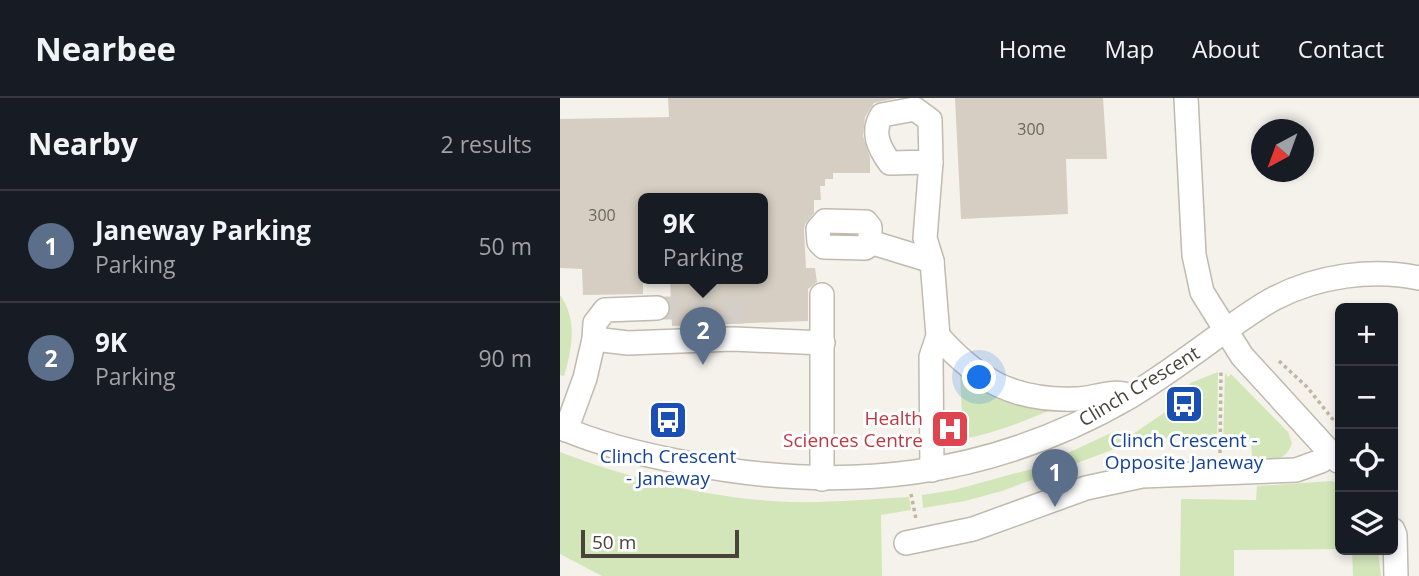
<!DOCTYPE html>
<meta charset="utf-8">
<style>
:root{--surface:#171b24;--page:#242831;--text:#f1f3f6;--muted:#9ea1a6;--line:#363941;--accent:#d93025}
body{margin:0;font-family:"Open Sans",sans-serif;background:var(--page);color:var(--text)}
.controls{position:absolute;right:21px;bottom:21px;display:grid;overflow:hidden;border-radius:10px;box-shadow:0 4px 10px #0003}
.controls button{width:63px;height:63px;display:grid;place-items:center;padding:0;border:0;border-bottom:2px solid var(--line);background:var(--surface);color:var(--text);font:35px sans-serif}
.compass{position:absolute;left:691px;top:21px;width:63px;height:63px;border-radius:50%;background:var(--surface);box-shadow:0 4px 10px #0003;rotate:221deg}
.scale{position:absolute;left:21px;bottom:18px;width:158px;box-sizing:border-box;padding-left:7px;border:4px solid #49433a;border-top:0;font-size:19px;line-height:24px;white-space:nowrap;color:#49433a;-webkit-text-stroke:5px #fff;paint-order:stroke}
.you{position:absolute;left:420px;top:280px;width:24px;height:24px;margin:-18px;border:5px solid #fff;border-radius:50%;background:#1a73e8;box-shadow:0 0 0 10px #1a73e833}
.badge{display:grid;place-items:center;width:46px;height:46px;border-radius:50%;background:var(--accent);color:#fff;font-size:23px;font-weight:700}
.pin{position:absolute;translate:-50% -58px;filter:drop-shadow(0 2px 4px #0008)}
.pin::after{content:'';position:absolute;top:37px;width:24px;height:21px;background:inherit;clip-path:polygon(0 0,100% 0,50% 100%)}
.popup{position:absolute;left:78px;top:95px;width:130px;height:91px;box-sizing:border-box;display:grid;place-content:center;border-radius:10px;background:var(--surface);filter:drop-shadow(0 2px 5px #0005);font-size:23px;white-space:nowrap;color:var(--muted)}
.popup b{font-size:26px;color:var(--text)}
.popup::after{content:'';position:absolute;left:50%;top:100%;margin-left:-14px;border:14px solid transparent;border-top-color:var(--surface)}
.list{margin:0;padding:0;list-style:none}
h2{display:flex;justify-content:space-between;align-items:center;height:91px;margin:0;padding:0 28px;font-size:30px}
h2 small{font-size:23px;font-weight:400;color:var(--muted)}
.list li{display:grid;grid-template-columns:46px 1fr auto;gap:21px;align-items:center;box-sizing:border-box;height:112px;padding:0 28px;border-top:2px solid var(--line)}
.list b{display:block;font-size:26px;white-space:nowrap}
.list p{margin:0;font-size:23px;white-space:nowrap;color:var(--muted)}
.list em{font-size:23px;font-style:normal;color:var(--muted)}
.icon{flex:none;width:38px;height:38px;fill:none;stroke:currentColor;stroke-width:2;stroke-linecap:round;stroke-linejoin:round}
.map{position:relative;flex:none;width:859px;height:478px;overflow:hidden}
header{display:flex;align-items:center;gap:42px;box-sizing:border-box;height:98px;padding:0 35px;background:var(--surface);border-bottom:2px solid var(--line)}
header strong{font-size:33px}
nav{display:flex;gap:38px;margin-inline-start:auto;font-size:24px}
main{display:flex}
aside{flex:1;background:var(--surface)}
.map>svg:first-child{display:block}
</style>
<header>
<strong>Nearbee</strong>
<nav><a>Home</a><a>Map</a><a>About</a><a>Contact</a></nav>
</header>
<main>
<aside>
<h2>Nearby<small>2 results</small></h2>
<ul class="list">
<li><span class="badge" style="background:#5c6f8a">1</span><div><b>Janeway Parking</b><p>Parking</p></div><em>50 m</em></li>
<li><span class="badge" style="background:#5c6f8a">2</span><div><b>9K</b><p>Parking</p></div><em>90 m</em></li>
</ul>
</aside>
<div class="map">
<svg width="859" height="478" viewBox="0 0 859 478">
<rect width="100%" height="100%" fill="#f5f2ec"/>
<g fill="#d2e6b9">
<path d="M0,197c18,25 12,54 4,81l-4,-1z"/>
<path d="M400,274l93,37c-30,13 -58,24 -90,30z"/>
<path d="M658,274l-1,69 -70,-4 -145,54 -37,10 -42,7 -1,-13 32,-5 81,-22 76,-35 19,3 56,-38 4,-15z"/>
<path d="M665,275l3,4 3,-3 57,58 4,11c-5,18 -24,22 -40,13l-1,-15h-28z"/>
<path d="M0,354c73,28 152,47 231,50 39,1 79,-3 118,-5l2,13 -30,5 1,61h-280l-42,-22z"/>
<path d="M772,383l8,3v65l-106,1v26h-54l1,-77 75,1 1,-14z"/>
<path d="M792,452h26l3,26h-28z"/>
</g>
<g fill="#d6cec2">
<path d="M108,0h229l-23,5 -9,14 -2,19 7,22v15h-37v6h-8v7h-5l1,14h-7v13l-9,11 -1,6 2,38h9l2,14 -9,7v32l-136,5 -2,-47h92v-80h-119v95l-60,1 -1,-26 -22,-1v-149l109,-2z"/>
<path d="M395,0h148l4,61h-41l2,55 -107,5z"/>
</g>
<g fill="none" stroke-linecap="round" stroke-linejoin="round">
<path stroke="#d3cfc8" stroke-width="23" stroke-dasharray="23 11" stroke-linecap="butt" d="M97,210h75l1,31"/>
<defs>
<g id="minor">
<path d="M626,0l8,157 8,37 40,64 96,105"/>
<path d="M355,11l15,11 1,42 -41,1c-11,-15 -19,-31 -8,-48z"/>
<path d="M371,64l-6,76 7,23 6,75 -7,21 1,113"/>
<path d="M265,123l41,1 4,5v18l-5,3 -41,-1 -5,-5 -1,-13z"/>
<path d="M310,144l62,19"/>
<path d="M378,238c40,45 76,65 138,63 17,0 31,-8 48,-5"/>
<path d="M34,241l1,-16 10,-13 52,-2"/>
<path d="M0,329c40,18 84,28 127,36 158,31 303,15 444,-67 31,-19 61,-41 91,-63 17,-12 34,-25 53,-35 43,-22 97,-30 144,-20"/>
<path d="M6,332l19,-52 9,-39 34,4 105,-4 90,4"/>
<path d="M262,381v-184"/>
<path d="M833,432l2,5 1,41"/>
<path d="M346,445l67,-14 113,-41 56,-12 154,-6 25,-9 8,-9"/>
</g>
</defs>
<use href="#minor" stroke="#c0baaf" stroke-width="26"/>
<g stroke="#c1b6a2" stroke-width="3.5" stroke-dasharray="3.5 3.5" stroke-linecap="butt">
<path d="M719,263l28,26 28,35"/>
<path d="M660,355l1,-83"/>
<path d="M351,396l5,25"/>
</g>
<use href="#minor" stroke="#fff" stroke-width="23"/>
</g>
<defs>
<symbol id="bus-square" viewBox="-11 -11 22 22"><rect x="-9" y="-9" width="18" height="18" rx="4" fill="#1a4fb4" stroke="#fff"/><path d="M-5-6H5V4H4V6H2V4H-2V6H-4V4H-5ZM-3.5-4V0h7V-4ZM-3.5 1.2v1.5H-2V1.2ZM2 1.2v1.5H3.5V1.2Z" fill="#fff"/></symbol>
<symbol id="hospital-square" viewBox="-11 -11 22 22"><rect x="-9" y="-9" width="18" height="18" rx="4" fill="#e0444e" stroke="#fff"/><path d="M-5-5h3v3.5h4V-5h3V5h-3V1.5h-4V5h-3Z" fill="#fff"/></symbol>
</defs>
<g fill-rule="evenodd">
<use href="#bus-square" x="602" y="284" width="44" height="44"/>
<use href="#bus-square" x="86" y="300" width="44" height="44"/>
<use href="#hospital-square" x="368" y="309" width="44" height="44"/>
</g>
<g text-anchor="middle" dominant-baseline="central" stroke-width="6" stroke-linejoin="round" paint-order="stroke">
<g font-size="16" fill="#6c665c">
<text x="471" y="31">300</text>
<text x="42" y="117">300</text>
</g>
<g font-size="19" fill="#49433a" stroke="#fff">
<text transform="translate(579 288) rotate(-31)">Clinch Crescent</text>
</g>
<g font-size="19" fill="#be3a42" stroke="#fff" text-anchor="end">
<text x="363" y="320">Health<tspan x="363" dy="22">Sciences Centre</tspan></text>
</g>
<g font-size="19" fill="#164399" stroke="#fff">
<text x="624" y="342">Clinch Crescent -<tspan x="624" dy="22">Opposite Janeway</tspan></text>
<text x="108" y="358">Clinch Crescent<tspan x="108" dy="22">- Janeway</tspan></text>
</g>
</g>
</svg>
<div class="controls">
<button>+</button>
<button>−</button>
<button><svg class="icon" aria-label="locate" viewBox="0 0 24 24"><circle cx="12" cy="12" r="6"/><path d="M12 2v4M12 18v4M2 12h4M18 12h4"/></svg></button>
<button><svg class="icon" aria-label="layers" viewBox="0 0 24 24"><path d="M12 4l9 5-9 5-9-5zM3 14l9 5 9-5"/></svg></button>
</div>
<svg class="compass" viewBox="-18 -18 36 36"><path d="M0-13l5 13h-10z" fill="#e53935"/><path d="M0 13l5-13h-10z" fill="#9ea1a6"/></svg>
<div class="scale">50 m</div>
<div class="you"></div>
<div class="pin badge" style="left:495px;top:409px;background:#5c6f8a">1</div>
<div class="pin badge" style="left:143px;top:267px;background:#5c6f8a">2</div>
<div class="popup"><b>9K</b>Parking</div>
</div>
</main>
